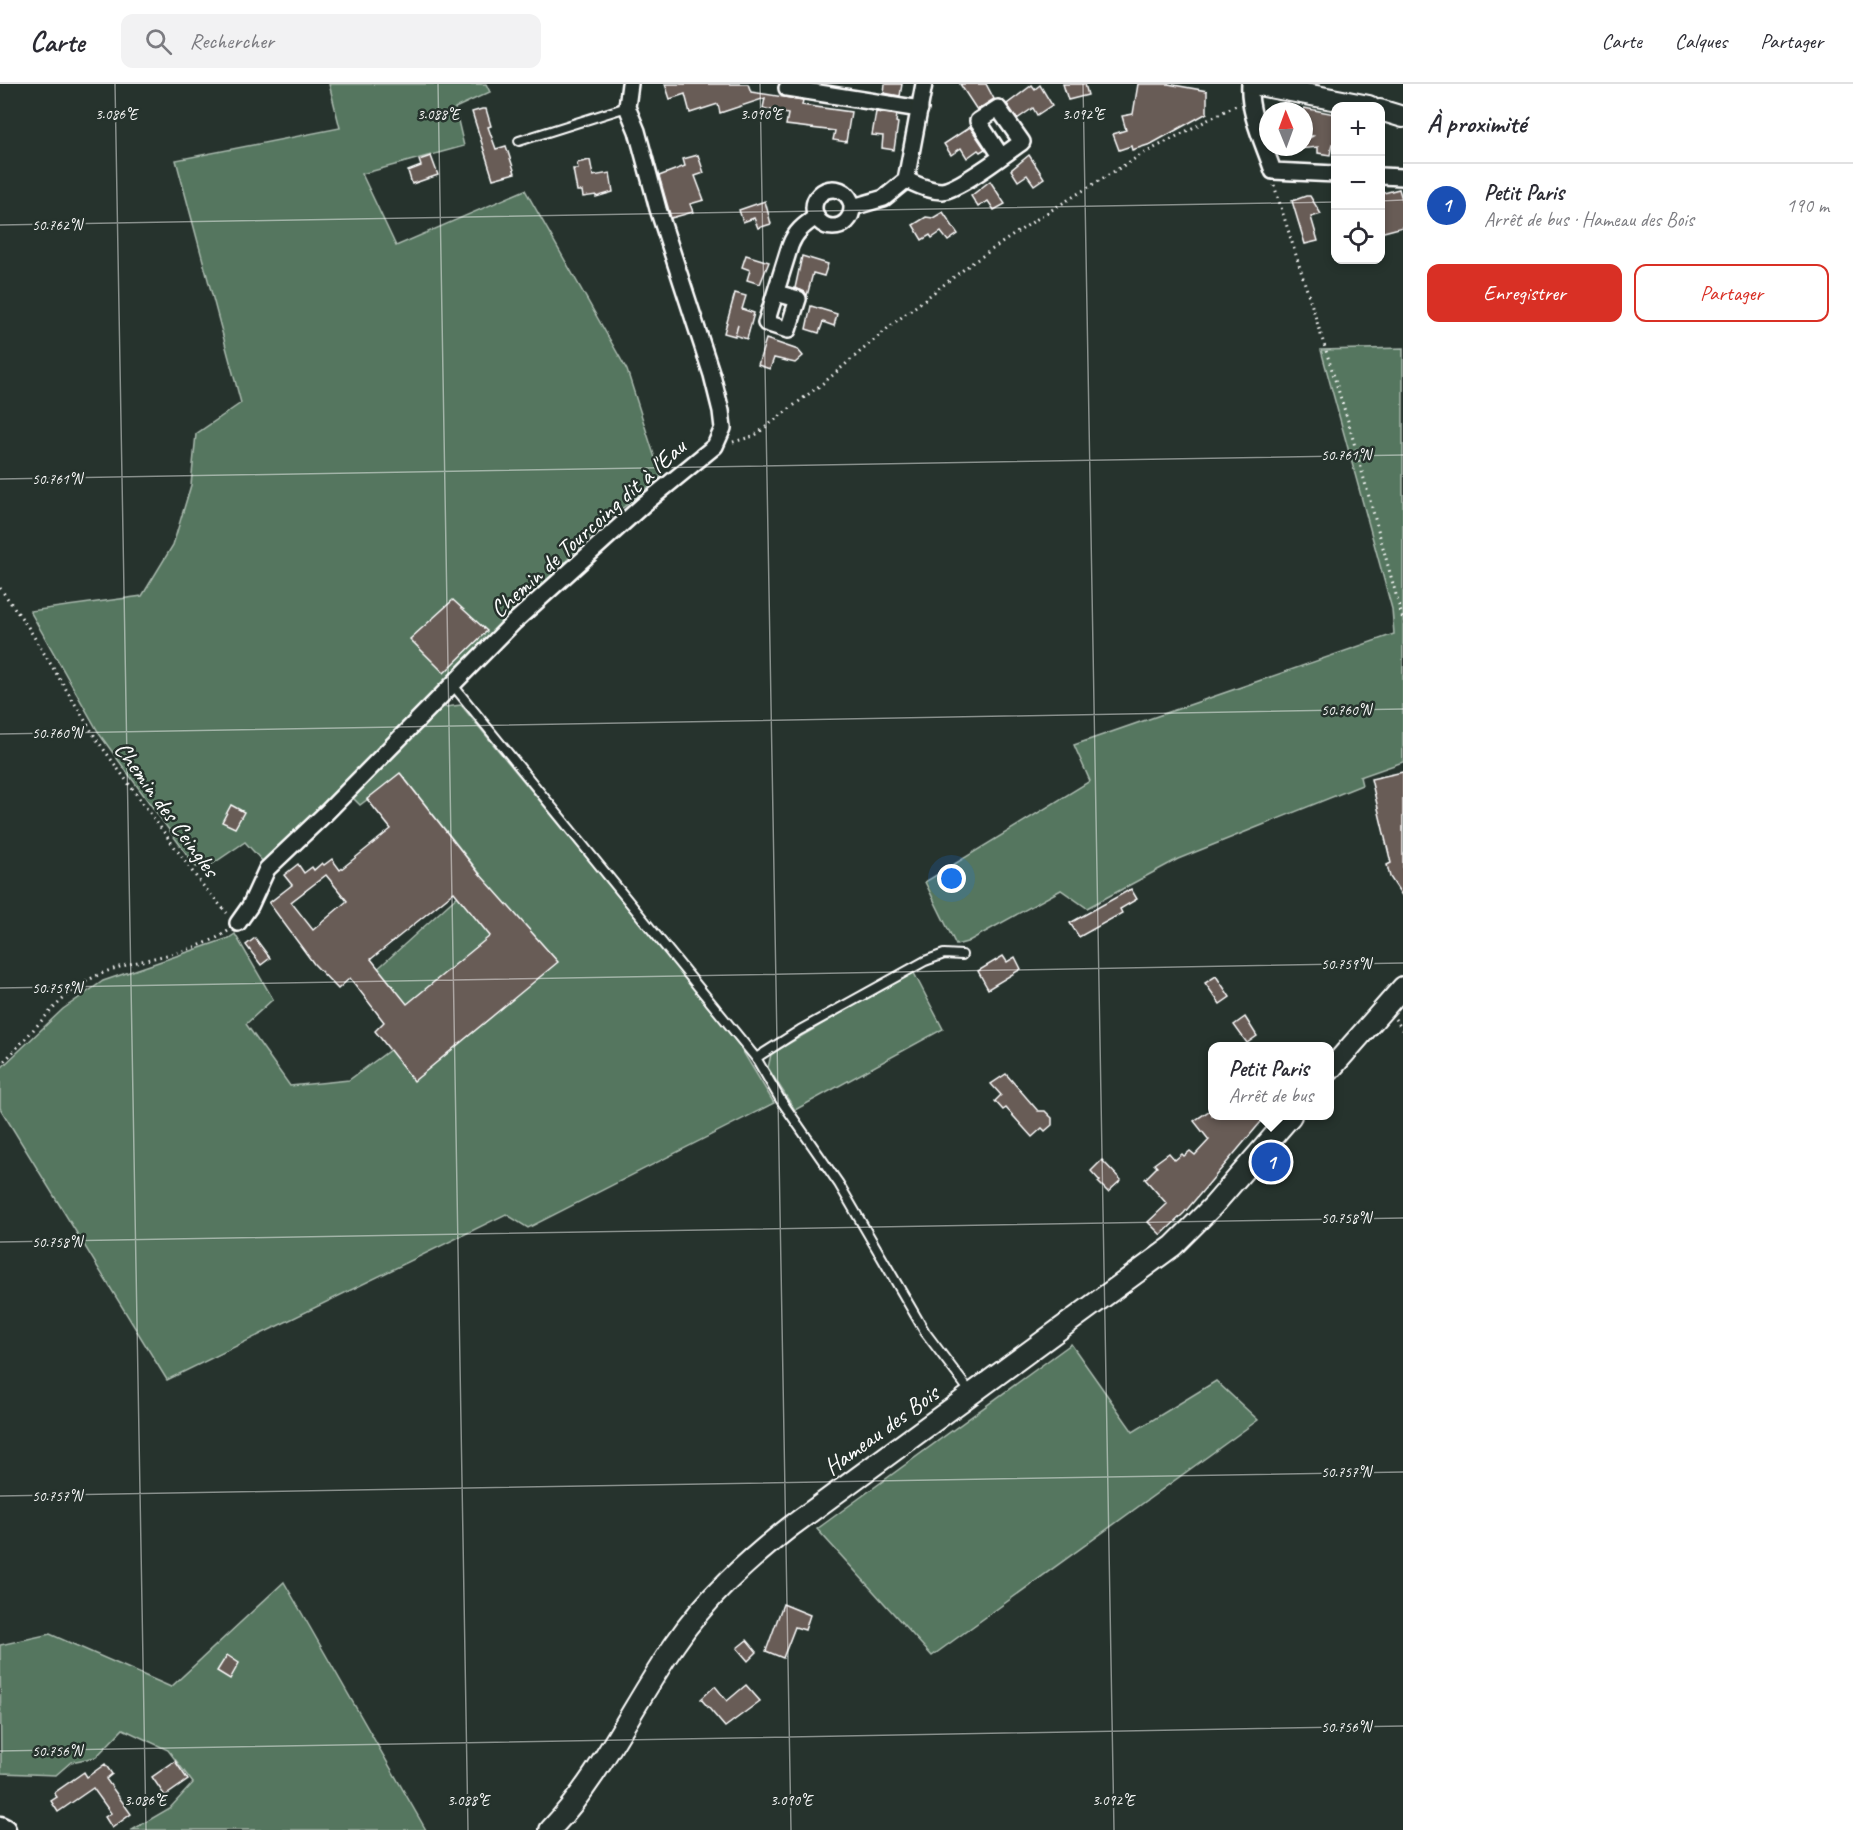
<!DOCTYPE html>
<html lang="fr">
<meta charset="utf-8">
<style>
:root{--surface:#fff;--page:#f2f2f3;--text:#2b2b33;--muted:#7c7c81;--line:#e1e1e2;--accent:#d93025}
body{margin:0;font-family:Caveat,sans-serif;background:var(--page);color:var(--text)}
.controls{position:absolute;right:18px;top:18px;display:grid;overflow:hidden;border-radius:12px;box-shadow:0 3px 9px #0003}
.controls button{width:54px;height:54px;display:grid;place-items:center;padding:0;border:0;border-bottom:2px solid var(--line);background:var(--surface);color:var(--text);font:30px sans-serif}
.compass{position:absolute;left:1259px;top:18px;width:54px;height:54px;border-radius:50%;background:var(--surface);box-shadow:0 3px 9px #0003;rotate:359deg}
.you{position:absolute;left:952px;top:795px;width:21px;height:21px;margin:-15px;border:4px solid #fff;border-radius:50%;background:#1a73e8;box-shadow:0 0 0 9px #1a73e833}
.badge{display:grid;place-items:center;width:39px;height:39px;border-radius:50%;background:var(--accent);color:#fff;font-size:20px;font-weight:700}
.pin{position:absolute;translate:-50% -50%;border:3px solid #fff;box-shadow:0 2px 6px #0006}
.popup{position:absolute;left:1208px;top:958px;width:126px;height:78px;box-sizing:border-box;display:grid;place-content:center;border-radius:12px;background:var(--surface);filter:drop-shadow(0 2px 4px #0005);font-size:20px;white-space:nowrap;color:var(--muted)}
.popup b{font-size:22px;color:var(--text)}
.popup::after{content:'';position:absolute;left:50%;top:100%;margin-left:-12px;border:12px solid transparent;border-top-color:var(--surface)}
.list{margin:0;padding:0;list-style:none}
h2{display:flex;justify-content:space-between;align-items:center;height:78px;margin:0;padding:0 24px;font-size:26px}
h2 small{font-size:20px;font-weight:400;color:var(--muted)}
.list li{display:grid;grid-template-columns:39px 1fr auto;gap:18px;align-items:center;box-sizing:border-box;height:84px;padding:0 24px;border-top:2px solid var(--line)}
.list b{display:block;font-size:22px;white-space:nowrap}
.list p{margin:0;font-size:20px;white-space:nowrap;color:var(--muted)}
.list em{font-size:20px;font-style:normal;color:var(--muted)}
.actions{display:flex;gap:12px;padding:18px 24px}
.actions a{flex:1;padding:14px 0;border:2px solid var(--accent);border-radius:12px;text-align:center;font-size:21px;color:var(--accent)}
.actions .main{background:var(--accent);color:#fff}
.icon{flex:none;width:33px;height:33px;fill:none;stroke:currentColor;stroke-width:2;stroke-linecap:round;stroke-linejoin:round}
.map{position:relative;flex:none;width:1403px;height:1746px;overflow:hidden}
header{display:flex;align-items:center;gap:36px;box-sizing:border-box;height:84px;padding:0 30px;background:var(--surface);border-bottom:2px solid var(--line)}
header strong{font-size:28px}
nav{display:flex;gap:33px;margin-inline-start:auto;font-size:21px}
.search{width:420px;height:54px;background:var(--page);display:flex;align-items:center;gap:15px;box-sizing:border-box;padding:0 21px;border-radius:12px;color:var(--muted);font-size:22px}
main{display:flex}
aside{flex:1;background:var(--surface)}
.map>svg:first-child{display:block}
</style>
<header>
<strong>Carte</strong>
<div class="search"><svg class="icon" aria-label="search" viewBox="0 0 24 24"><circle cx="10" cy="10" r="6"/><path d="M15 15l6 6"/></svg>Rechercher</div>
<nav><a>Carte</a><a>Calques</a><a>Partager</a></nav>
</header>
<main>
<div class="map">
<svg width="1403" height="1746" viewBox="0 0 1403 1746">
<rect width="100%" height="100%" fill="#26332d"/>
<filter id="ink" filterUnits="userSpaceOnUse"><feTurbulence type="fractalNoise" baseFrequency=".0167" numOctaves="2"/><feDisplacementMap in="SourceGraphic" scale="12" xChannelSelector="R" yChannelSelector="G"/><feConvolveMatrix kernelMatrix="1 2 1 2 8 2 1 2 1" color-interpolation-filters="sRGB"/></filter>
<g filter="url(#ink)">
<g fill="#55765f" stroke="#aabaaf" stroke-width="1.5">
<path d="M329,0h157l4,8 -35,16 9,38 -102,28 34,72 129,-56 102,180 34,107 -57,46 -340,340 -19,-21 -37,25h-12l-96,-132 -70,-124 112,-15 31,-51 18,-60 5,-51 45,-31 -65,-243 164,-32z"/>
<path d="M1403,264v414l-43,15 2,8 -184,74 -91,49 -26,-18 -94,52 -11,3 -31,-63 165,-101 -16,-36 320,-111 -2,-25 -71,-259z"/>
<path d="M461,621l275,335 38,63 -246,125 -22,-14 -339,166 -167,-272v-39l63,-60 40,-28 126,-43 6,-4 38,65 -27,25 44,62 59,-6 53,-39 -39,-59 118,-107 -80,-101 -41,31 -9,-9 87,-88z"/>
<path d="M914,889l29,56 -148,81 -27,-42 3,-14 135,-79z"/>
<path d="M1071,1260l62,88 83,-51 42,39 -326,236 -115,-127z"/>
<path d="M284,1498l142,248h-294l38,-22 23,-25 -25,-33 -45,-21 -27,28 -25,5 -15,13 -55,-2 -1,-128 50,-11 121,53z"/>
</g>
<g fill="#675b56" stroke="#fff" stroke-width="1.5" fill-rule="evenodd">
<path d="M665,0h83l3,8 52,8 -1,5 49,7 -5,30 -13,-2 2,-9 -49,-6 2,-11 -25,-6 2,-10 -45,15 -2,-9 -28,9 -5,-19 -15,5z"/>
<path d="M885,0h17l-2,12 -16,-3z"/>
<path d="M960,0h26l8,15 -17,11z"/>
<path d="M1063,0h22l3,11 -20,5z"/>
<path d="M1138,0h30l39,7v22l-56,31 -19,6 -1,-4 -12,4 -6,-16 13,-4 -4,-14 11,-2z"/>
<path d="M1032,1l3,4 5,-4 12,20 -15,10 -4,-7 -16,11 -10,-15z"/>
<path d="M1304,24l31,6v31l-3,-1 -2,11 -12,-2v-6l-30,3 4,-3h12v-6l9,-5 -9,-1z"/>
<path d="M482,25h4l5,17 -3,1 8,22 10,-3 9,27 -22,6 -21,-67z"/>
<path d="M876,28l21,3 -1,7 2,1 -4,27 -12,-2 1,-12 -11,-1z"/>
<path d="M970,43l15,22 -5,3 -2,-2 -11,8 -6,-10 -10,7 -7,-11z"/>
<path d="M698,71l6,18 -9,3 9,24 -14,4 3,8 -22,6 -12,-42 26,-10 -2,-7z"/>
<path d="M1029,71l15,23 -10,7 -7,-10 -9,6 -7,-11z"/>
<path d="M431,72l7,19 -26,9 -4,-13 13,-5 -2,-6z"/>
<path d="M590,76l3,16 17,-3 3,19 -17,5v-2l-13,2 -1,-6h-5l-4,-22h5l-1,-6z"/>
<path d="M990,97l15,23 -11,6 -6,-9 -10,6 -7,-11z"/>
<path d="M1399,105l4,13v25l-23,6v-39z"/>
<path d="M1306,112h4l11,18 -10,3 7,24 -13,3 -13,-43z"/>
<path d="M765,117l6,23 -13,4 -4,-10 -11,4 -4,-12z"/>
<path d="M943,128l15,22 -10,7 -7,-9 -9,6 -2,-3 -8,5 -9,-15 13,-8 7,1z"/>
<path d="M746,171l23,7 -9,22 -13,-4 3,-10 -8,-3z"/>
<path d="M802,172l26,8 -4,12 -11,-3 -6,23 -2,-4 -10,-4z"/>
<path d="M735,209l11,3 -4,13 12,4 -7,26 -12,-4 3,-10 -3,11 -11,-3z"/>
<path d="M811,222l26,8 -3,12 -11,-4 -4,11 -13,-4z"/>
<path d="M766,255l32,11 5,6 -8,7 -21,-5 -4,11 -12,-4z"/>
<path d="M453,516l34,31 -43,42 -34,-34z"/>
<path d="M1403,688v125l-13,-20 -3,-12 4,-2 -20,-84z"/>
<path d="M400,689l78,99 80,90 -144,119 -39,-50 9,-9 -34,-44 -12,11 -24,-25 -45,-61 23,-18 -8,-10 14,-11 6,9 8,-6 2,3 8,-7 2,2 8,-6 8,11 51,-41 -24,-30zM326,791l21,26 -34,29 -22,-28zM454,808l36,44 -83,68 -36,-45z"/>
<path d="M231,721l13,7 -9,16 -13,-6z"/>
<path d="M1131,805l6,10 -17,10 2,4 -43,24 -9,-14z"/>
<path d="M255,854l15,20 -9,7 -15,-20z"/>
<path d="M1003,872l4,6 8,-5 6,12 -33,20 -10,-18z"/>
<path d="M1216,892l14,21 -10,7 -15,-21z"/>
<path d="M1245,933l12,19 -10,7 -13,-18z"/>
<path d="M1006,990l32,37h7l7,7v7l-7,6 -3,-3 -10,9 -26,-29 -3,2 -8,-9 6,-6 -10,-11z"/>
<path d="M1212,1025v7h54l-82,97 -23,22 -13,-13 19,-18 -22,-25 12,-12 -3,-3 15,-11 6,7 7,-6 2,2 6,-5 5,4 14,-15 -15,-19z"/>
<path d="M1102,1076l19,20 -13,12 -10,-10 2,-1 -9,-10z"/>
<path d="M783,1520l27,11 -5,15 -10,-3 -12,31 -17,-7z"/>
<path d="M747,1556l10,12 -9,9 -11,-13z"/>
<path d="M227,1571l12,8 -9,16 -13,-8z"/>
<path d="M746,1601l14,16 -35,26 -24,-28 14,-13 12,15z"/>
<path d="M175,1677l13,19 -23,16 -13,-19z"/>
<path d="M105,1680l7,10 -6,5 25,35 -19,14 -7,-11 6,-4 -18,-25 -35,24 -7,-11 6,-4 -3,-4 30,-21 3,5z"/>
</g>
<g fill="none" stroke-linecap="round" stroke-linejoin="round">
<defs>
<g id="service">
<path d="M519,57l108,-34"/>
<path d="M452,600l304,374 24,41 59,85 86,148 46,61"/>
<path d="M756,974l44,-28 125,-69 19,-7 18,1"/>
</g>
<g id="minor">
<path d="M1250,0c-2,29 14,60 23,87l63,3"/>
<path d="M787,4l133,21"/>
<path d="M1380,92l23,1"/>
<path d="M906,96c12,5 23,11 36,11 18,-2 63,-37 80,-49l-24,-34 -20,13 23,35"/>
<circle cx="833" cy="124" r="19"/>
<path d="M853,123l31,-9 22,-18 18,-96"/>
<path d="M776,209l22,6 -10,31 -22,-7 24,-77c5,-14 14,-21 26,-29"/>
<path d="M238,839l12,-17 17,-37 59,-56 188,-191 129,-117 72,-59 8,-18 -2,-17 -9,-36 -54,-166 -21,-78 -10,-24 3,-23"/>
</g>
<g id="tertiary">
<path d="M1253,0l116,22"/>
<path d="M1380,26l23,7"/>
<path d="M1330,986l73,-83"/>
<path d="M550,1746c52,-55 82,-124 125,-186 31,-46 72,-83 115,-117l383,-281 40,-40 78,-90"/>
</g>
<path id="secondary" d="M0,1744l4,2"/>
</defs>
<use href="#service" stroke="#fff" stroke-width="12"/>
<use href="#minor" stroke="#fff" stroke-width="20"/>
<use href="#tertiary" stroke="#fff" stroke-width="24"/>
<use href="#secondary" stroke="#fff" stroke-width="27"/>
<g stroke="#fff" stroke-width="3" stroke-dasharray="1.5 4.5" stroke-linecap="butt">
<path d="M1274,101l74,236 55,199"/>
<path d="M733,358l21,-6 73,-56 67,-57 78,-60 65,-44 102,-63 99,-52"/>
<path d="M0,504l28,39 69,113 103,142 27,31"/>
<path d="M1395,935l8,11"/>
<path d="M0,981c32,-30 58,-71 98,-90 39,-18 94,-19 130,-44"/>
</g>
<use href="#service" stroke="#26332d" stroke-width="8"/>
<use href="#minor" stroke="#26332d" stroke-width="15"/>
<use href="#tertiary" stroke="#26332d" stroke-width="20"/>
<use href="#secondary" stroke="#26332d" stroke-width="22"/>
</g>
</g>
<path fill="none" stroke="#fff" stroke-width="1.5" stroke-opacity="0.45" d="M115,0l31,1746M438,0l30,1746M760,0l31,1746M1083,0l31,1746M1380,117l23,-1M0,141l1336,-23M0,395l1403,-24M0,650l1403,-25M0,904l1403,-25M0,1158l1403,-24M0,1412l1403,-24M0,1667l1403,-25"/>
<g text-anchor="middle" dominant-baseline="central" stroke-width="5" stroke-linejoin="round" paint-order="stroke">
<g font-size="24" fill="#fff" stroke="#26332d">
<text transform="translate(588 444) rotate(-42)">Chemin de Tourcoing dit à l'Eau</text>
<text transform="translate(167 725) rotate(54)">Chemin des Ceingles</text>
<text transform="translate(881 1346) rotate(-36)">Hameau des Bois</text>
</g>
</g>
<g font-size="15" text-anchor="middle" fill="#fff" stroke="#26332d" stroke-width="5" stroke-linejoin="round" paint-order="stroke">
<text x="116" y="35">3.086°E</text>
<text x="438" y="35">3.088°E</text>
<text x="761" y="35">3.090°E</text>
<text x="1083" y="35">3.092°E</text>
<text x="57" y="146">50.762°N</text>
<text x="1346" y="376">50.761°N</text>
<text x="57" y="400">50.761°N</text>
<text x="1346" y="631">50.760°N</text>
<text x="57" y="654">50.760°N</text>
<text x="1346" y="885">50.759°N</text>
<text x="57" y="909">50.759°N</text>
<text x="1346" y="1139">50.758°N</text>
<text x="57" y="1163">50.758°N</text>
<text x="1346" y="1393">50.757°N</text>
<text x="57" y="1417">50.757°N</text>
<text x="1346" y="1648">50.756°N</text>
<text x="57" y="1672">50.756°N</text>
<text x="145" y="1721">3.086°E</text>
<text x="468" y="1721">3.088°E</text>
<text x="791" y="1721">3.090°E</text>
<text x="1113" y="1721">3.092°E</text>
</g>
</svg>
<div class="controls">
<button>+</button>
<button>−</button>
<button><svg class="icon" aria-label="locate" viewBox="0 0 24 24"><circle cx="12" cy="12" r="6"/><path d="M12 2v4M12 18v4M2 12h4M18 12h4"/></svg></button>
</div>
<svg class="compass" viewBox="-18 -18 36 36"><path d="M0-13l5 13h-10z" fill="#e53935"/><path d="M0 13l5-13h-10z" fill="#7c7c81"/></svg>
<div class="you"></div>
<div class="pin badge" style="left:1271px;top:1078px;background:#1a4fb4">1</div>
<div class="popup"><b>Petit Paris</b>Arrêt de bus</div>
</div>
<aside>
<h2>À proximité<small></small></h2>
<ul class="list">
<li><span class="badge" style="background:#1a4fb4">1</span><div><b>Petit Paris</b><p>Arrêt de bus · Hameau des Bois</p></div><em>190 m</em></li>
</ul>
<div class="actions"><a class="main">Enregistrer</a><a>Partager</a></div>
</aside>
</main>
